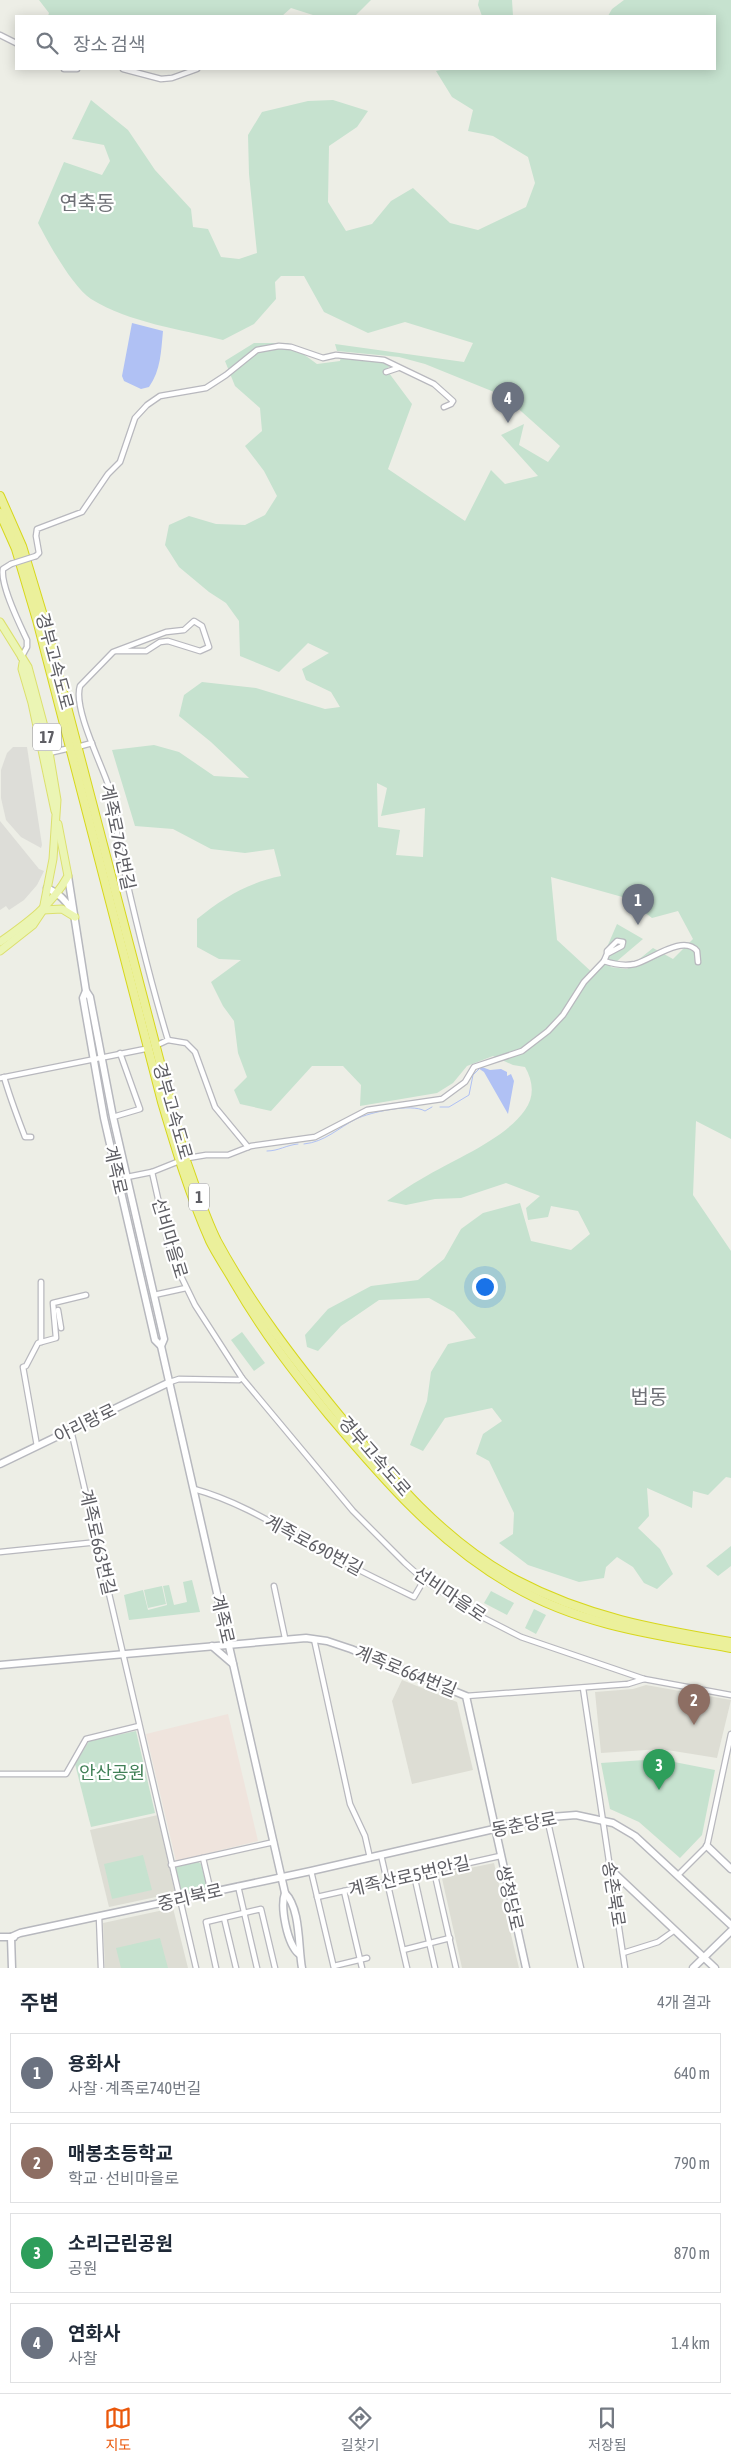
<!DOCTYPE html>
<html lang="ko">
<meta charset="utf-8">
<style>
:root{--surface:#fff;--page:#f2f2f3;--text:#1f2937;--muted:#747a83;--line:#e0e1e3;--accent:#ea580c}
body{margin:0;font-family:"Asap Condensed","Noto Sans KR",sans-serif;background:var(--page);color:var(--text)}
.you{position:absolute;left:484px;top:1286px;width:18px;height:18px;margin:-12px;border:4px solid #fff;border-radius:50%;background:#1a73e8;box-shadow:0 0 0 8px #1a73e833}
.badge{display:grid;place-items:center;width:32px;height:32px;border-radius:50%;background:var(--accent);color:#fff;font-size:16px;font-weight:700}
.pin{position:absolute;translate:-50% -41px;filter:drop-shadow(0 1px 2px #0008)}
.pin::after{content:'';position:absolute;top:26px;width:18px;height:15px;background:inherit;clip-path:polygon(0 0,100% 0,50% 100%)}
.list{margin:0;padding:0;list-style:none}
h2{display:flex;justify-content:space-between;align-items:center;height:65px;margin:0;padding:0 20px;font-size:21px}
h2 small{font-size:16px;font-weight:400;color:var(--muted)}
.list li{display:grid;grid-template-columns:32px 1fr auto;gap:15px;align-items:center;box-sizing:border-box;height:80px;margin:0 10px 10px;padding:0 10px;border:1px solid var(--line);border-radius:0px}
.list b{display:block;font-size:19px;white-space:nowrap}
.list p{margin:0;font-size:16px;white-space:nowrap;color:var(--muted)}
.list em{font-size:16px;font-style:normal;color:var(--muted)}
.icon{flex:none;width:28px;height:28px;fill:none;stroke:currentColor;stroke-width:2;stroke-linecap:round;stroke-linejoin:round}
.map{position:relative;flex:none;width:731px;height:1968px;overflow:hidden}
.search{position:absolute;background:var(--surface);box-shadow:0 2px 12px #0003;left:15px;right:15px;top:15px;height:55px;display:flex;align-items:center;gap:12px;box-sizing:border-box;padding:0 18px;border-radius:0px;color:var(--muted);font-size:19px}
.sheet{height:425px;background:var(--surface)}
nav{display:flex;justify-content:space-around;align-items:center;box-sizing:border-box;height:70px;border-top:1px solid var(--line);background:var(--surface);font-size:14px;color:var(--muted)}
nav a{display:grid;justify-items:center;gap:2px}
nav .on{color:var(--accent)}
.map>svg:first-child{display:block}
</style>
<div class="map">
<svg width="731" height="1968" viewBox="0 0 731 1968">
<rect width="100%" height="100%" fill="#edeee6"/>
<g fill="#ddddd8">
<path d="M13,747h14l15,98 -1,3 -20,-11 -15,-17 -5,-22v-28l6,-17z"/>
<path d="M0,821l39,48 5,2 -7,14 -13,15 -15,10 -3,-4 -6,4z"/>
</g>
<g fill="#ddddd4">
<path d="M402,1680l55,22 16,68 -61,14 -20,-83z"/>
<path d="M646,1685l85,15 -14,58 -56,-9 -60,4 -6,-61 38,-3z"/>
<path d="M158,1815l17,78 -66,14 -19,-77z"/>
<path d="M494,1863l25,105h-57l-21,-94z"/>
<path d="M173,1908l15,60h-83l-2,-45z"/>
</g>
<path fill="#efe4dd" d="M228,1714l30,127 -82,20 -30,-127z"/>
<g fill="#c6e2cf" fill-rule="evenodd">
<path d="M39,0h332l-16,16h-39l-25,-8 -9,8h-234l1,-3z"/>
<path d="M479,0h33l1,16h-31l-4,-11z"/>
<path d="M624,0h107v1139l-35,-18 -3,74 38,56v227l-5,-1 -18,18 -15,-4 -1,17 -45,-20 2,28 -11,12 22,21 13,25 -16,15 -13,-6 -11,-16 -16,-10 -11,10 -2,11 -25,4 -51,-17 -29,-22 14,-9 1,-21 -25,-52 -13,-7 7,-20 19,-13 -10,-13 -47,10 -22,33 -13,-6 17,-44 4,-29 17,-28 28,-6 -22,-26 -25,-14 -50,2 -38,26 -23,25 -11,-4 -2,-12 23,-26 43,-23 47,-6 26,-21 17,-30 22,-16 37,-10 11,38 40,9 19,-16 -12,-23 -27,-5 -3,11 -20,3 -2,-12 14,-12 -34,-13 -45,15 -26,1 -29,6 -19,-4c12,-8 23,-16 36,-23 31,-19 81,-38 102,-68 10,-14 8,-29 0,-43l-12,-2 -20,-9 -26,10 -14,17 -16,10 -77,13 1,-21 -18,-19h-31l-41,45 -31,-7 -6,-14 13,-13 -9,-24 -4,-32 -11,-15 -12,-24 30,-22 -22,-1 -22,-12v-28c26,-21 50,-36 84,-43l-7,-27 -29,4 -34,-4 -38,-20 -38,-3 -23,-76 42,-5 25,7 35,24 35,2 -38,-36 -32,-26 5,-21 18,-13 54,6 69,21 15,-2 -9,-15 -25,-12 -4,-11 27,-16 -21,-10 -29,29 -39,-16 -1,-35 -13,-18 -17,-11 -30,-25 -14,-22 4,-20 20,-9 27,8 29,1 20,-10 12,-19 -13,-25 -19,-25 17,-15 -2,-23 -25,-22 -10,-25 29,-18h34l29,21 23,-3 1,-5h25l30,6 -10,7 26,35 -24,65 77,52 26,-51 14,14 33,-8 -37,-41 23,-11 -5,21 29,17 12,-16 -56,-50 -79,-32 -26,-7 -62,-6 -2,-7 129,18 9,-19 -68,-21 -37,11 -44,-21 -20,-36h-23l-6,6 1,17 -22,25 -31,16c-43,-11 -93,-17 -132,-41 -19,-13 -42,-55 -53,-76l26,-61 38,13 8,-14 -6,-16 -32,-6 19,-39 37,30 27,40 36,39 2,18 15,2 13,28 18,2 18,-6 -8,-79 -1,-39 14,-23 46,-11 25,-1 35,11 -11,16 -28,19 -1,56 18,29 26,-7 19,-23 22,-13 37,35 28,7 48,-23 9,-24 -7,-26 -35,-21 -25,-5 5,-21 -21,-13 -16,-26 10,-2h269v-53h-107l4,-7zM377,783l10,5 -6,28 44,-8 -2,49 -27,-2 4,-25 -22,-3zM551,877l75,21 26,20 26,-7 15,28 -20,20 -20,-11 -26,21 -17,-2 33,-28 -26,-15 -22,51 -38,-35z"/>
<path d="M242,1332l23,31 -11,8 -23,-31z"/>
<path d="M731,1546v20l-13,10 -12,-10z"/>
<path d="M192,1580l8,32 -71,8 -5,-25 19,-5 5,20 19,-5 -4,-19 6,-1 5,20 13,-3 -4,-20z"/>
<path d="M162,1586l4,18 -18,4 -4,-18z"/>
<path d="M491,1591l23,12 -7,12 -23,-12z"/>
<path d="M534,1609l12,6 -10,19 -11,-6z"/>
<path d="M136,1731l19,82 -64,14 -16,-63 14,-23z"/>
<path d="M659,1759l56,11 -13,65 -22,23 -41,-36 -29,-13 -9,-46z"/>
<path d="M143,1855l9,35 -40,9 -8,-35z"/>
<path d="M197,1861l4,3 6,23 -22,7 -6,-4 -5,-24z"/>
<path d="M160,1938l8,30h-47l-5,-20z"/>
</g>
<g fill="#b0c1f4">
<path d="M132,323l31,8c-2,20 -2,39 -14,56l-8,2 -17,-8 -2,-5z"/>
<path d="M482,1067l8,3 11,-1 6,3v4l4,-2 3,7 -6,33 -24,-42 -6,-4z"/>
</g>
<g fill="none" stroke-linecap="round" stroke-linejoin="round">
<g stroke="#b0c1f4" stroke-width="1">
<path d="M440,1107h9l20,-12 4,-20 6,-6"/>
<path d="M304,1144c21,-2 34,-16 52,-25 15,-7 55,-16 69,-8l7,-4"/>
<path d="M267,1151c12,0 19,-6 31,-7"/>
</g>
<defs>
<g id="street">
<path d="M0,35l16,8"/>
<path d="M64,69h13"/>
<path d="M123,69l38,10 11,-1 25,-9"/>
<path d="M386,372l12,-4"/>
<path d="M36,556l3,-3 -3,-17 1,-7 45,-17 26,-38 12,-12 15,-44 12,-13 13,-9 46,-8 20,-13 31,-25 22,-4 12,1 32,11 13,-3 48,5 50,24 19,17 -2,3 -7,3"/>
<path d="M11,564l-8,5c-3,16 17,56 24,71v7l-6,11"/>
<path d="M117,651h29l14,-9 8,-1 32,10 9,-4 -7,-21 -8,-5 -10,9 -18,2 -53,20 -33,34c-7,22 21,77 29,101 8,19 6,44 11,64 14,63 29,126 48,189l-13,6"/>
<path d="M81,746l11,-3"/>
<path d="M49,753l17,-4"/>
<path d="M604,961l3,-7 15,-8 1,-4 -6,-1 -10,10v3"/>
<path d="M168,1040l18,3 9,9 20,55 33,40"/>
<path d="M4,1077c6,21 13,39 21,60h6"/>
<path d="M0,1078l145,-29"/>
<path d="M113,1117l27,-8 -20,-56"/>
<path d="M188,1158l18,-3h22l23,-9 64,-9 52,-27 75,-11 23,-17 9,-15 48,-16 26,-20 15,-16 21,-33 20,-21c9,3 21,5 31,3 16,-4 48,-30 62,-13l1,11"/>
<path d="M152,1172l16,71 10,27 17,35 47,73 111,133 52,52 19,17 54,35 43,22 123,42 87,16"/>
<path d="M127,1177l25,-5 25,-10"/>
<path d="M41,1282v60"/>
<path d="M154,1295l32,-7"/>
<path d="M58,1310l3,18"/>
<path d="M170,1382l9,-3 60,1 3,-2"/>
<path d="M71,1430l125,538"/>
<path d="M37,1446l-14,-79 3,-1 12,-23 18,-5 -3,-35 33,-8"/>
<path d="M194,1489c48,13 90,41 134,65 28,15 57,29 86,43l10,-17"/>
<path d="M0,1552l98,-10"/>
<path d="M274,1586l11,52"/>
<path d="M314,1639l36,165 15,32 5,22"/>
<path d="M583,1688l42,280"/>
<path d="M466,1696l162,-12 16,-5"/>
<path d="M0,1774h66l20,-35 53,-13"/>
<path d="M547,1818l34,150"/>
<path d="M381,1855l26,113"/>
<path d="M203,1858l8,34"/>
<path d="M171,1865l103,-23"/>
<path d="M311,1871l23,97"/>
<path d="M434,1871l22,97"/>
<path d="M414,1875l21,93"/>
<path d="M678,1875l29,-29 24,-112"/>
<path d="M238,1886l19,82"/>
<path d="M344,1891l18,77"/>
<path d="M317,1897l183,-41"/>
<path d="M99,1917l2,51"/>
<path d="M224,1918l12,50"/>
<path d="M403,1950l47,-12"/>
<path d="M623,1953l35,-11 17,-12"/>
<path d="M334,1966l33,-8"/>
<path d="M216,1968l-10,-46 55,-13 14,59"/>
</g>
<g id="secondary">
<path d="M68,876l18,115 4,6 23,120 51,222 -3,7 124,547c-5,14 2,51 14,61"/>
<path d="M47,888c12,6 19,12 25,23"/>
<path d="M86,991l-3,7 21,120 51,222 6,6"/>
<path d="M0,1464l170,-82"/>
<path d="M212,1646l21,18"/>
<path d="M0,1665l306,-27 21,3 24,8 115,47 60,272"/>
<path d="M707,1846l24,23"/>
<path d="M611,1870l104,98"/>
<path d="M285,1893c16,16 13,54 17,75"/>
<path d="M0,1937h14"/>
<path d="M11,1937l9,-4 291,-62 183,-42 57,-12 25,-2 37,8 22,13 96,89"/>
<path d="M11,1937l1,31"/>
<path d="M693,1968l38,-37"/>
</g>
<g id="primary">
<path d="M0,622l28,45 18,67 11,66 -4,59 -10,51 -10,15 -33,26"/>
<path d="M23,663l-1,6 10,34 23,108"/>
<path d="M43,910l19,-1 13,8"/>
<path d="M0,942c27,-19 52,-37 68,-66l-10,-52"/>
</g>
<g id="highway">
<path d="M0,496l22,50 22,73 141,539c10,27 19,57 32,83 34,63 77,119 122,174 52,63 104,126 177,165 70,37 138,49 215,62"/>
<path d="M0,513l16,36 21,71 125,482c14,47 28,94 48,139 7,14 16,27 24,41 29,50 58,88 95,133 55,65 109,128 184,171 67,39 143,49 218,62"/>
</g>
</defs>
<use href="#street" stroke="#b8b8be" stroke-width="7"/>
<use href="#secondary" stroke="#b7b8be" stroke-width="9"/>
<use href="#primary" stroke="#dce06d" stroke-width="9"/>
<use href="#highway" stroke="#d7d71d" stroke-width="10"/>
<use href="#street" stroke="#fff" stroke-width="4.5"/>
<use href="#secondary" stroke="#fff" stroke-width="6"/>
<use href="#primary" stroke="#ebf5b4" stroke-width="7"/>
<use href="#highway" stroke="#ebf09b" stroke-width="8"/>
<defs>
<path id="street-bridge" d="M11,564l25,-8"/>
</defs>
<use href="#street-bridge" stroke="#b8b8be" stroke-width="7" stroke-linecap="butt"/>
<use href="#street-bridge" stroke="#fff" stroke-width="4.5"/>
</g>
<g text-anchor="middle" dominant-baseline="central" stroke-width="4.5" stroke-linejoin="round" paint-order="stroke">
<g fill="#fff" stroke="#8e8e92" stroke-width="1">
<rect x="33" y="723.5" width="28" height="27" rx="4"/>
<rect x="189" y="1183.5" width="20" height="27" rx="4"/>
</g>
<g font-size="16" font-weight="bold" fill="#5e5e64">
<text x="47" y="737">17</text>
<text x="199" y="1197">1</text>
</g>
<g font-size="18" fill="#5e5e64" stroke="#fff">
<text transform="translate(55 661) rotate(75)">경부고속도로</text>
<text transform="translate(118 837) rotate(78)">계족로762번길</text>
<text transform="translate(173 1111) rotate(74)">경부고속도로</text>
<text transform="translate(116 1170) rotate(77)">계족로</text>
<text transform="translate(170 1238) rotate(73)">선비마을로</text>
<text transform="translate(85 1423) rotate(-26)">아리랑로</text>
<text transform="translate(375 1456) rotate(49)">경부고속도로</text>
<text transform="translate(98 1542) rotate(77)">계족로663번길</text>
<text transform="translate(314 1545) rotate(28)">계족로690번길</text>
<text transform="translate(450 1594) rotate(34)">선비마을로</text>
<text transform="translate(223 1619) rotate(77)">계족로</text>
<text transform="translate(406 1671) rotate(22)">계족로664번길</text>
<text transform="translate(524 1824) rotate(-11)">동춘당로</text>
<text transform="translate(409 1876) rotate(-13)">계족산로5번안길</text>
<text transform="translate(614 1894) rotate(81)">송촌북로</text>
<text transform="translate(190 1897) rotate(-13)">중리북로</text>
<text transform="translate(510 1898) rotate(77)">쌍청당로</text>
</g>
<g font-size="18" fill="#418057" stroke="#fff">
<text x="112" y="1772">안산공원</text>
</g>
<g font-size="20" fill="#6f7076" stroke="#fff">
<text x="87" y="202">연축동</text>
<text x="649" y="1396">법동</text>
</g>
</g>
</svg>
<div class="you"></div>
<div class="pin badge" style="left:638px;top:925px;background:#6b7280">1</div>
<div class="pin badge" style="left:694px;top:1725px;background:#8d6e63">2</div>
<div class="pin badge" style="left:659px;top:1790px;background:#2e9e5b">3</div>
<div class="pin badge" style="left:508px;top:423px;background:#6b7280">4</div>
<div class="search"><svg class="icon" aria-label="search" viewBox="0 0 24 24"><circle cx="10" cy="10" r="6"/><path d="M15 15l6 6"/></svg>장소 검색</div>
</div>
<section class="sheet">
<h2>주변<small>4개 결과</small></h2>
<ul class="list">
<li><span class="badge" style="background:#6b7280">1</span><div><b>용화사</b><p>사찰 · 계족로740번길</p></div><em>640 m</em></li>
<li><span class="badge" style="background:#8d6e63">2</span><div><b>매봉초등학교</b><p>학교 · 선비마을로</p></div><em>790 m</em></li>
<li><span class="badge" style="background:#2e9e5b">3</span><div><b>소리근린공원</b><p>공원</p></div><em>870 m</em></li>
<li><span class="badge" style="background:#6b7280">4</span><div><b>연화사</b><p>사찰</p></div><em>1.4 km</em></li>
</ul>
</section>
<nav>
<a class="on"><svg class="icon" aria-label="map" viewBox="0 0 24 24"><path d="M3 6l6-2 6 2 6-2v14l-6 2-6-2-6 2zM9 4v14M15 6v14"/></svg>지도</a>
<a><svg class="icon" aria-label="directions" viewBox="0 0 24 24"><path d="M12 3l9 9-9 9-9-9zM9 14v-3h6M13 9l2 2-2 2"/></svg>길찾기</a>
<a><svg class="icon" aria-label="saved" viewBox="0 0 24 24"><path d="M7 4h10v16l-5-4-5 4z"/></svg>저장됨</a>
</nav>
